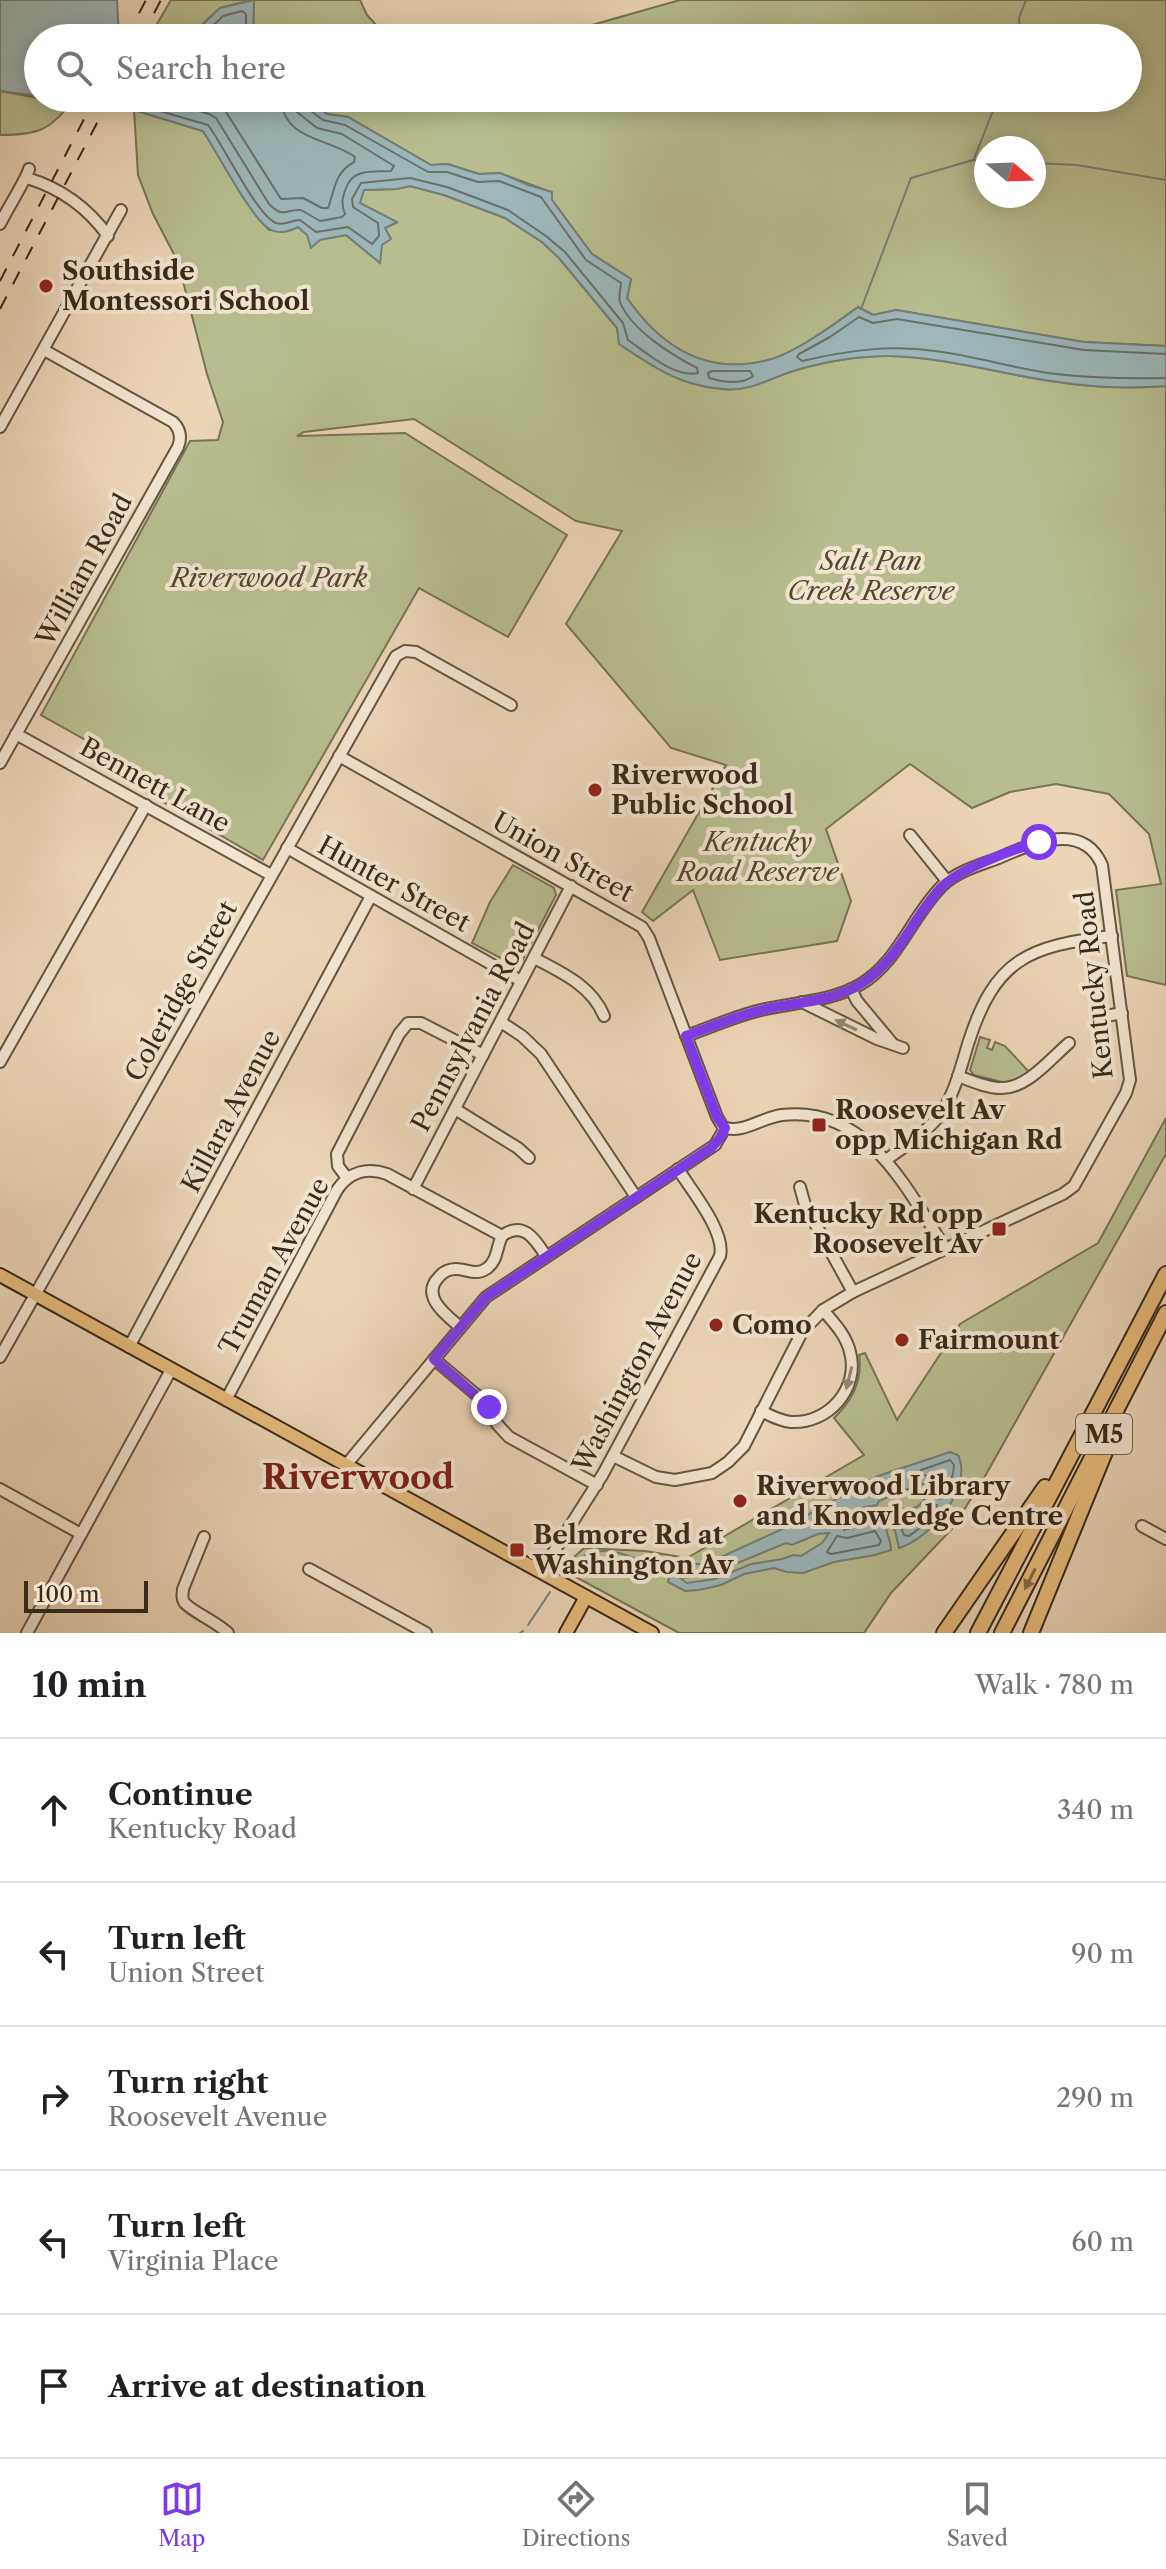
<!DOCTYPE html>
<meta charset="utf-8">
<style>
:root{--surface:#fff;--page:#f6f6f6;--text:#202124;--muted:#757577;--line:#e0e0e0;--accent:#7c3aed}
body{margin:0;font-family:"Libre Caslon Text",serif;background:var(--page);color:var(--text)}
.compass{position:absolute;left:974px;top:136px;width:72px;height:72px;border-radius:50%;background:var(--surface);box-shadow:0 4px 20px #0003;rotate:109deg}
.scale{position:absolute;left:24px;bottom:20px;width:124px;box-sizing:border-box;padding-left:8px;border:4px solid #392b1a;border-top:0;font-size:22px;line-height:28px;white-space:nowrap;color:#392b1a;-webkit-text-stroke:6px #f1e4d0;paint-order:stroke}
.stop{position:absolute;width:24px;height:24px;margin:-18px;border:6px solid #7c3aed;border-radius:50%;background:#fff}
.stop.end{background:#7c3aed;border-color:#fff;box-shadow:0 2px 8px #0008}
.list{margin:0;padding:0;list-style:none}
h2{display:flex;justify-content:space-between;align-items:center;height:104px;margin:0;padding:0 32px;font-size:34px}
h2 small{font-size:26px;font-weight:400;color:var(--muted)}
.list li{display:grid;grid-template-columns:52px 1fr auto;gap:24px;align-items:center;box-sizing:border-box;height:144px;padding:0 32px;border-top:2px solid var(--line)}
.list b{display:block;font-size:30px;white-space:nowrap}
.list p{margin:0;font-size:26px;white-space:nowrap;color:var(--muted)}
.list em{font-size:26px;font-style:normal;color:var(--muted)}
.icon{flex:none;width:44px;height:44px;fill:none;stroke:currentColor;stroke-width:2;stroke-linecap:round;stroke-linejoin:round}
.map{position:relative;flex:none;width:1166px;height:1633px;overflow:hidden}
.search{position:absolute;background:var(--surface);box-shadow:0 4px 20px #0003;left:24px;right:24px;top:24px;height:88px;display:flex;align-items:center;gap:20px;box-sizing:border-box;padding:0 28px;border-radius:44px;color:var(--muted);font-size:30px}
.sheet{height:824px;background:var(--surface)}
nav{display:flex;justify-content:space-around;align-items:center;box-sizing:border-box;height:112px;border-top:2px solid var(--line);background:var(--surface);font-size:22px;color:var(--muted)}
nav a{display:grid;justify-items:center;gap:4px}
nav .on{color:var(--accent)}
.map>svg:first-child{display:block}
</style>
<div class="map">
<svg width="1166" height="1633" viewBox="0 0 1166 1633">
<rect width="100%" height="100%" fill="#ead5b6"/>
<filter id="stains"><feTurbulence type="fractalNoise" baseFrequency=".0025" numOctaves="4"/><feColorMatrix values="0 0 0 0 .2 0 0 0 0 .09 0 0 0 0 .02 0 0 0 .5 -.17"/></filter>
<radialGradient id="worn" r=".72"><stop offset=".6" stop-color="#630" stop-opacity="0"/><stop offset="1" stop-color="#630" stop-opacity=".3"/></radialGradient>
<g fill="#b7bd8e" stroke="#787454" stroke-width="2" fill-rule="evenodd">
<path d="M171,0h81l-32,8 -32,30h-39z"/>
<path d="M254,0h106l7,15 21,23h-135z"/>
<path d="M680,0h486v346l-82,-4 -188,-32 -23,5 -15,-8c-22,16 -64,47 -90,53 -61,16 -107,-13 -141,-62l4,-19 -39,-25 -40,-54 -1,-8 -51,-19 -21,1 -31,-10 -17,1 -83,-48 -21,-3 -20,-16h821v-60h-582zM986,148h48v48h-48z"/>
<path d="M0,91l38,7h37c-24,32 -36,37 -75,37z"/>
<path d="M134,110l69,21 53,85 13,14 29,-3c16,15 28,12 48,8l33,27 6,-34 11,-5 -37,-20 5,-13 33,-1 13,-3 34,9 61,23 37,24 17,16 58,70 3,16c33,23 61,42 103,45 26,3 46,-11 70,-18 30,-9 64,-15 96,-15 55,1 108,17 162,25 37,6 77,8 115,5v599l-39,-9 -11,-86 45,-6 -12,-50 -40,-40 -53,-10 -46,8 -38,16 -62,-44 -84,65 25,72 -14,40 -117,19 -27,-70 -40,31 -11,-9 84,-147 -55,-17 -105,-124 56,-93 -46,-10 -162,-102 -110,13 -7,4 108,-3 162,102 -59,102 -89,-49 -156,272 -174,-101 7,-13 -55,-31 149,-274 28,-1 5,-18 -16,-48 -29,-112 -25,-48 -15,-39z"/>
<path d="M513,865l41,23 2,7 -34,66 -8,4 -42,-22 18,-41z"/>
<path d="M980,1037l10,3 -3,8 5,2 3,-8 10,4 25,27 -24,10 -32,-8 -4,-5z"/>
<path d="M1166,1118v36l-182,324 -32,51 -61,64 -27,40h-185l-118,-64 23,-21 61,3 42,7 177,-103 -30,-37c18,-17 29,-38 25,-63l6,-2 32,67 63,-96 138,-81z"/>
</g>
<g fill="#9db6b9" stroke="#757e79" stroke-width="2" fill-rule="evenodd">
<path d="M0,0h117l2,38h-81v58l-38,-5z"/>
<path d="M254,0l-1,38h-65l32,-30z"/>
<path d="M73,98h234l20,16 21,3 83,48 16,-1 32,10 21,-1 28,12 24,7v8l40,54 39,25 -4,19c34,49 80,78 141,62 26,-6 68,-37 90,-53l15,8 23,-5 188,32 82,4v40c-38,3 -78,1 -115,-5 -54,-8 -107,-24 -162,-25 -32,0 -66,6 -96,15 -24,8 -44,21 -70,18 -42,-3 -70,-22 -104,-45l-2,-16 -58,-70 -17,-16 -37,-24 -61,-23 -34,-9 -13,3 -33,1 -4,13 37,19 -12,6 6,11 -9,6 -2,18 -34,-28 -26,5 -9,8 -4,-13 -9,-8c-10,5 -20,8 -30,1 -18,-12 -51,-76 -65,-97l-69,-21z"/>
<path d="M950,1452l8,3c16,34 -29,84 -59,93l-4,-17 -4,-6 -5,2c1,9 5,14 5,23l-16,5 -41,7 -31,11 -16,-1 -13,-4 -30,6 -23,11 -22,5 -14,1 -17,-9 5,-18h33l74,-34 98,-54zM930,1483c-1,11 -7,24 -20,26 -7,1 -13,-3 -21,-2l-14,15 -31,8v-10l17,-12 16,-3 2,-4 39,-16zM829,1533l-7,10 -21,13 -8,-1 -11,4 -31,5 -36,15 -28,4 -7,-5 26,-2 80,-33 6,2 26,-11z"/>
</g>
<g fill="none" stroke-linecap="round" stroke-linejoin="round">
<g stroke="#6b706a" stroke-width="2">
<path d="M200,38l23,-22 19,-5 4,3v24"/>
<path d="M115,98l93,27c15,19 49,91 68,98 9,3 15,-3 24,-3l16,12 32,-5 24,17 7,-8 -1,-13 -25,-16 -1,-8 9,-16 49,-5 37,9 61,23 38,26 19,16 58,71 5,17c19,13 46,38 70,33l-1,-5c-25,-13 -66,-38 -77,-66 -2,-6 1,-13 1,-19l-35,-23 -45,-63 -42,-16 -21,1 -31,-10h-19l-83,-47 -22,-5 -17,-13 -3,-9"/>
<path d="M157,98l52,16 7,4 53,86c15,15 15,5 32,6l19,11 22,-4 3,-3c-4,-10 -3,-16 1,-26 7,-20 27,-16 45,-17l3,-5 -52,-32 -25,-6 -20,-16 -4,-14"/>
<path d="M198,98l18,6 10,8 55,87 22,-1 19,10h6c7,-18 6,-35 26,-46l1,-5c-25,-19 -72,-16 -74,-59"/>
<path d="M1166,354l-82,-4 -187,-31 -24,4 -14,-6 -29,20 -31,17 -2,3 5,4c44,-10 88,-17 133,-10 41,5 80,18 121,23 37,4 73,5 110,4"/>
<path d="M712,371h38l3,5c-11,9 -30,6 -44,2l-1,-5z"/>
<path d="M950,1460l4,5 -1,9 -9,23 -5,2 -2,-3 -1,-16 -5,-4 -9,-1 -1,-5z"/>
<path d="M932,1504l5,1c-2,13 -18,24 -28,31l-5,-1 -5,-13 1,-4 13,-1z"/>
<path d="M875,1531l6,10 -2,4 -48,9 -4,-2 10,-16 10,2z"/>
</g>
<g stroke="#757e79" stroke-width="2">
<path d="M1021,38l-2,-20 7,-18"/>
<path d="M974,159l24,-61"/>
<path d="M1034,163l43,2 89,15"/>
<path d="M861,309l50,-131 62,-18h13"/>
<path d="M564,1571c41,-41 65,-8 109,0"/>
<path d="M528,1625l22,-33"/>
<path d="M520,1633l3,-2"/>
</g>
<defs>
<g id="minor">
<path d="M27,178c33,10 61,30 81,58"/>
<path d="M0,224c6,-13 27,-46 29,-55"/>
<path d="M0,427l121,-217"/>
<path d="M16,734l255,141"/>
<path d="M339,756l303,171 7,11 68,179 6,10c18,8 40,-10 59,-12 85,-10 124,73 163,133"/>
<path d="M0,763l178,-316c4,-10 2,-18 -5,-25l-129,-72"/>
<path d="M910,835l37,46"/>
<path d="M287,848l234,133"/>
<path d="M534,958c27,14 58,28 70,58"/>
<path d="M851,989l6,12 35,42"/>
<path d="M802,1002l75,37 26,9"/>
<path d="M1101,1017l21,-4"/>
<path d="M501,1022l21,14 19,18 95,143"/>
<path d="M0,1062l146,-257"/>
<path d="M958,1076c13,5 29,12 43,12 26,1 50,-30 68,-45"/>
<path d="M455,1109l63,39 11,10"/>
<path d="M886,1160c20,-15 41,-27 56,-48 13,-20 19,-45 26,-68 27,-86 61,-98 144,-108"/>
<path d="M347,1178l-9,-12 -1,-12 62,-120 9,-11h13l62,32"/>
<path d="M800,1187l5,18 48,87"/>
<path d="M413,1189l158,-303"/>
<path d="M502,1236c21,-16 33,3 44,20"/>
<path d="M129,1347l242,-451"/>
<path d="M0,1357l396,-701 9,-5 11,1 95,53"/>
<path d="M434,1359l52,44 11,21 12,13 88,48"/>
<path d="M226,1400l111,-210c12,-18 30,-23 50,-16l115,62c-6,12 -4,25 -16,33 -11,7 -19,0 -30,0 -7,0 -13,3 -17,8 -19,19 7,38 21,50"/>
<path d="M761,1411c10,5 19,10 30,11 37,2 69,-33 59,-70 -4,-17 -16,-29 -27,-42"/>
<path d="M613,1456l43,21 19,3 37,-7 16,-11 16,-16 58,-114 21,-22 30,-18 210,-98 11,-8 52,-93 4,-13 -28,-215c-20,-46 -73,-20 -106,-6 -19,7 -40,13 -54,27 -31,31 -43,75 -81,98 -30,18 -67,18 -100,26 -25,6 -50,17 -75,26"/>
<path d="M346,1465l140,-168 229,-152 10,-17"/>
<path d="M0,1489l81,45"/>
<path d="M1142,1526l24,13"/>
<path d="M204,1537l-21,52c0,5 -2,8 1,13 4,7 34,21 44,31"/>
<path d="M309,1569l117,64"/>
<path d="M541,1572l62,-98 117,-218c6,-24 -29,-66 -42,-87"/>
<path d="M27,1633l144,-263"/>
</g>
<g id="major">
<path d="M0,1275l652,358"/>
<path d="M566,1633l20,-36"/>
</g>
<g id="highway">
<path d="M944,1633l101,-146"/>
<path d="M978,1633l188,-359"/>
<path d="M1002,1633l164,-320"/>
<path d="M1031,1633l76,-186"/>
</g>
</defs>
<use href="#minor" stroke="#655641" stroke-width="14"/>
<use href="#major" stroke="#392b1a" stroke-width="16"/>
<use href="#highway" stroke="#392b1a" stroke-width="18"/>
<use href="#minor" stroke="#f1e4d0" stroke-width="10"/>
<use href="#major" stroke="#e5ba7b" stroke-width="12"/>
<use href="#highway" stroke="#e5ba7b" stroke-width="14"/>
<g stroke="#392b1a" stroke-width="2" stroke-dasharray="14 14" stroke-linecap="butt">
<path d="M126,38l20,-38"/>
<path d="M141,38l20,-38"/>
<path d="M0,281l95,-183"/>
<path d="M0,309l110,-211"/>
</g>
</g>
<defs><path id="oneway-solid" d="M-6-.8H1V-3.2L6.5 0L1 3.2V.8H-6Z" transform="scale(2)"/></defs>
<g fill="#958875">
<use href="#oneway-solid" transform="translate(846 1025) rotate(-155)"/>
<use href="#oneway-solid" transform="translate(849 1378) rotate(104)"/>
</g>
<use fill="#866b46" href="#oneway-solid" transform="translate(1030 1579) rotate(117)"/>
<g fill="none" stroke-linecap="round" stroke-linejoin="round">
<path stroke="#7c3aed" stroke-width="10" d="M489,1407l-55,-48 52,-62 225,-149 9,-10 5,-10 -8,-11 -31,-81c25,-9 50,-20 76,-26 33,-8 71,-8 100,-27 36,-22 50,-64 78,-94 16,-19 74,-40 99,-47"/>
</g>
<g fill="#8f2418" stroke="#f1e4d0" stroke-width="3">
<circle cx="46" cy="286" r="8"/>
<circle cx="595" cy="790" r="8"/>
<rect x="811" y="1117" width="16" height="16" rx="4"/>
<rect x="991" y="1221" width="16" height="16" rx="4"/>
<circle cx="716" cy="1325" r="8"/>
<circle cx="902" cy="1340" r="8"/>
<circle cx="740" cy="1501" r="8"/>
<rect x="509" y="1542" width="16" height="16" rx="4"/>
</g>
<g text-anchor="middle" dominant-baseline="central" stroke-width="8" stroke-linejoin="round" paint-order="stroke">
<rect fill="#f1e4d0" stroke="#706251" stroke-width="2" x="1076" y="1414" width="56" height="40" rx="6"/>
<g font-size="24" font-weight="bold" fill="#392b1a">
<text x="1104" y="1434">M5</text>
</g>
<g font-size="26" font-weight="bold" fill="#392b1a" stroke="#f1e4d0" text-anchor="start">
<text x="62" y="271">Southside<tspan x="62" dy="30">Montessori School</tspan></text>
<text x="611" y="775">Riverwood<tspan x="611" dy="30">Public School</tspan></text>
<text x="835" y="1110">Roosevelt Av<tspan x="835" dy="30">opp Michigan Rd</tspan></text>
<text x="983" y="1214" text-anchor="end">Kentucky Rd opp<tspan x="983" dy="30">Roosevelt Av</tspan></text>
<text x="732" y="1325">Como</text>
<text x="918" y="1340">Fairmount</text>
<text x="756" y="1486">Riverwood Library<tspan x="756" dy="30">and Knowledge Centre</tspan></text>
<text x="533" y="1535">Belmore Rd at<tspan x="533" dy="30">Washington Av</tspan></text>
</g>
<g font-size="26" font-style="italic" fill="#524831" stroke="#f1e4d0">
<text x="871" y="561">Salt Pan<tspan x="871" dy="30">Creek Reserve</tspan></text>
<text x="269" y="578">Riverwood Park</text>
<text x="758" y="842">Kentucky<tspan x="758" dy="30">Road Reserve</tspan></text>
</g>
<g font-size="26" fill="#392b1a" stroke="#f1e4d0">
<text transform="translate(84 570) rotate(-61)">William Road</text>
<text transform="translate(155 785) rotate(29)">Bennett Lane</text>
<text transform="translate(563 857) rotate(29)">Union Street</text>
<text transform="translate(394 884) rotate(29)">Hunter Street</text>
<text transform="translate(1094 985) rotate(-96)">Kentucky Road</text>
<text transform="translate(181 991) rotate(-61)">Coleridge Street</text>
<text transform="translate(473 1027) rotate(-62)">Pennsylvania Road</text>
<text transform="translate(231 1111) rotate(-62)">Killara Avenue</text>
<text transform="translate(274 1266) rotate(-61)">Truman Avenue</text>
<text transform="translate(637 1362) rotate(-62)">Washington Avenue</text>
</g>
<g font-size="34" font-weight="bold" fill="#7a1f14" stroke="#f1e4d0">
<text x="358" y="1477">Riverwood</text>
</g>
</g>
<rect width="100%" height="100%" filter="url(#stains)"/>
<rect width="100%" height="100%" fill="url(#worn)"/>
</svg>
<svg class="compass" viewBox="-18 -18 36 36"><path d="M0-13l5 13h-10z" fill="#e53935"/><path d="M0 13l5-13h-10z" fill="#757577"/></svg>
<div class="scale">100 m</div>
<div class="stop" style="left:1039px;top:842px"></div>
<div class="stop end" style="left:489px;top:1407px"></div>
<div class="search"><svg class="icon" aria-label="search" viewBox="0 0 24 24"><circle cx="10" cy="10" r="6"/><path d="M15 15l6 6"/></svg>Search here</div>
</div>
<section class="sheet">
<h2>10 min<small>Walk · 780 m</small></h2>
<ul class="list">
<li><svg class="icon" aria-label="ahead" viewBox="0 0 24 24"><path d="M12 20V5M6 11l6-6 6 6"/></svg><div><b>Continue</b><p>Kentucky Road</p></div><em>340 m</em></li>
<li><svg class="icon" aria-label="left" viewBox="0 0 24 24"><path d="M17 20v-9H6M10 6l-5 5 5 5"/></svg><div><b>Turn left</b><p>Union Street</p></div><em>90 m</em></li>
<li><svg class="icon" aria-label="right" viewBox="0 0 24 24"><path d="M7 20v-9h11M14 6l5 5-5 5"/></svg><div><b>Turn right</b><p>Roosevelt Avenue</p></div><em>290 m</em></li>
<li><svg class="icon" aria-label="left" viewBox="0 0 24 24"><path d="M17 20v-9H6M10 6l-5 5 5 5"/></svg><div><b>Turn left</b><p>Virginia Place</p></div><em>60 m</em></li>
<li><svg class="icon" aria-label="arrive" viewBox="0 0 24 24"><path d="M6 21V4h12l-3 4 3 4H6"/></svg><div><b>Arrive at destination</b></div></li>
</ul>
</section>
<nav>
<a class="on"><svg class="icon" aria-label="map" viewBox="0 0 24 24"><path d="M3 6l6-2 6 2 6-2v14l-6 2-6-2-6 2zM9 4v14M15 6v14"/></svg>Map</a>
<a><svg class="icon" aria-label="directions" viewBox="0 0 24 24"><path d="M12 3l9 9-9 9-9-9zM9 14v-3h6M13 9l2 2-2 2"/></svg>Directions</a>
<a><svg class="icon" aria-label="saved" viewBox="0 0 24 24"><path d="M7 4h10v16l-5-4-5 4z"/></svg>Saved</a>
</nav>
